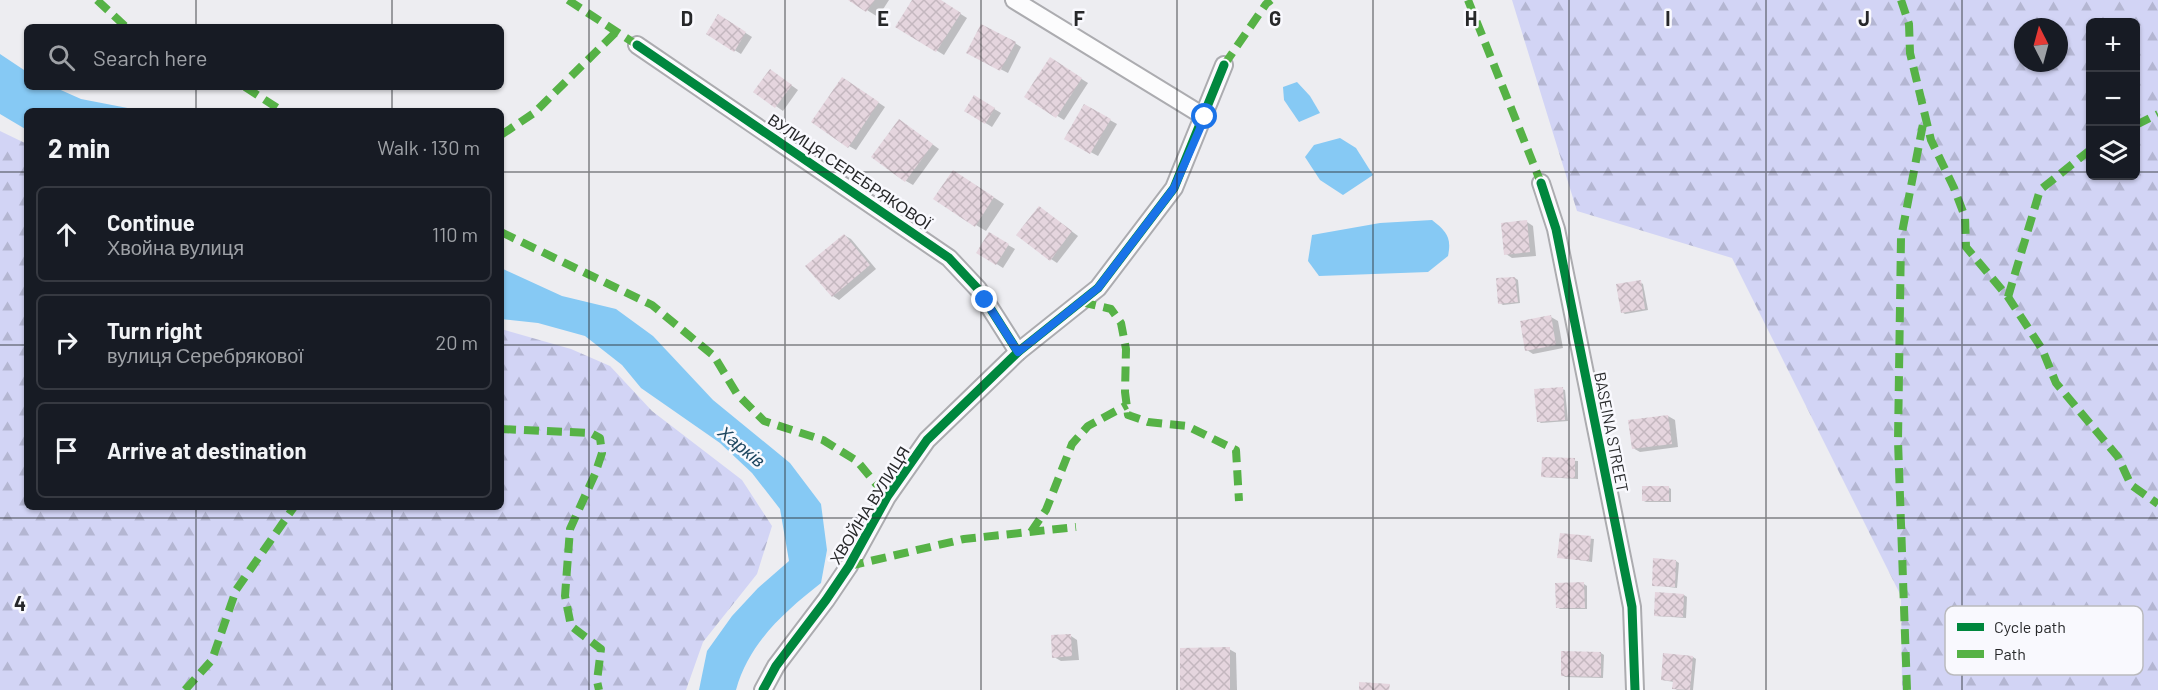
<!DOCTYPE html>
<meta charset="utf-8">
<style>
:root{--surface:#171b24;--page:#242831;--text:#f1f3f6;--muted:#9ea1a6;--line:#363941}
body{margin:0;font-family:Barlow,sans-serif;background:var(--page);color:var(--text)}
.controls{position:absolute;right:18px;top:18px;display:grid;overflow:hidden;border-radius:9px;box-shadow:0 2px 4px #0004}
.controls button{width:54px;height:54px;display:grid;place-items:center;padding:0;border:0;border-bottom:2px solid var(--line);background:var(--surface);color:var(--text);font:30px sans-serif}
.compass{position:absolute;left:2014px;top:18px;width:54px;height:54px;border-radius:50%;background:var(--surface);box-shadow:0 2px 4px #0004;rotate:354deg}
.stop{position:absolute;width:18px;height:18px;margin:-14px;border:4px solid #1a73e8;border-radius:50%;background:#fff}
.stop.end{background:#1a73e8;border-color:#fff;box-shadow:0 2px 6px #0008}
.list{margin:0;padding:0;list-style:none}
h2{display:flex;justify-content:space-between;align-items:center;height:78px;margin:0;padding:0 24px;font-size:26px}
h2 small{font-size:20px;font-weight:400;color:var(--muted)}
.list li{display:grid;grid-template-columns:39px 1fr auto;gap:18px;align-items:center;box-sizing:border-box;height:96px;margin:0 12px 12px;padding:0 12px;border:2px solid var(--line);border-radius:9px}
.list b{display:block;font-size:22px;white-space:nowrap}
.list p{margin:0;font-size:20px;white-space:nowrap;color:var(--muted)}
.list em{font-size:20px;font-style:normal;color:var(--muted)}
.icon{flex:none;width:33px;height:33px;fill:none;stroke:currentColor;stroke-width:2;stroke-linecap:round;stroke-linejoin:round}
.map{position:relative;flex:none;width:2158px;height:690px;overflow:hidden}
.search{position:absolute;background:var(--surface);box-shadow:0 2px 4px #0004;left:24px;top:24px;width:480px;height:66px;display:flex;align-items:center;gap:15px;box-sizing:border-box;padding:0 21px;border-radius:9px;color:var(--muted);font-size:22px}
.panel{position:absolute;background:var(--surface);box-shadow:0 2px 4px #0004;left:24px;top:108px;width:480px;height:402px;border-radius:9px}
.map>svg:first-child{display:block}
</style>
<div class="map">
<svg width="2158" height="690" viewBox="0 0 2158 690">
<defs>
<pattern id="forest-firs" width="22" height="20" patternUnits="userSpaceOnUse" patternTransform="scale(1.5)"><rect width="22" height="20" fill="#d2d4f5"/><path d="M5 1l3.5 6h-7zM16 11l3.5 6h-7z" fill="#b4b6d2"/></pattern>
<pattern id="building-cross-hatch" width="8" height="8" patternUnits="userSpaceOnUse" patternTransform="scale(1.5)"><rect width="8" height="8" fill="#e5d5de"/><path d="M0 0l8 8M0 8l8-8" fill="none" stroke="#c4b7bf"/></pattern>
</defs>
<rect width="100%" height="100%" fill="#ededf1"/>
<g fill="url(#forest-firs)" fill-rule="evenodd">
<path d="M1512,0h646v690h-256l-1,-94 -169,-338 -155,-47zM2090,22h46v154h-46zM2023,27h36v36h-36z"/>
<path d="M0,131l27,13v363h474v-178l70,20 39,17 42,45 90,69 30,46 -15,48 -54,68 -17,48h-686z"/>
</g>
<g fill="#86c9f4">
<path d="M0,54l27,18v15h27l27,12 62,12h-116v19l-27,-16z"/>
<path d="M1297,82l13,14 10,17 -21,9 -15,-22 -1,-13z"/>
<path d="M1340,138l16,10 17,27 -30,20 -23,-15 -15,-23 9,-12z"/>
<path d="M1432,220c14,11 20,17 16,36l-20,16 -109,4 -11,-15 4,-26 68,-12z"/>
<path d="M501,268l61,28 54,13 37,27 60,64 77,63 31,41 6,46 -6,33c-37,29 -72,60 -85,107h-37l8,-39 25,-35 26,-28 31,-27 -9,-52 -28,-36 -32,-30 -79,-55 -19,-23 -37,-29 -47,-13 -37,-4z"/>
</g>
<g fill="#0003">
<path d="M851,0h38l-11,17z"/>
<path d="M914,0h25l28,18 -23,37 -47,-29z"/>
<path d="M719,16l33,21 -11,17 -33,-20z"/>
<path d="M1015,43l6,4 -13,26 -33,-17z"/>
<path d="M1050,59l38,24 -24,37 -38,-23z"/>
<path d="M777,75l21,15 -15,21 -27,-19z"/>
<path d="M849,83l36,24 -29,43 -7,-4z"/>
<path d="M974,97l27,16 -9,14 -26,-16z"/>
<path d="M1085,106l32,18 -19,32 -32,-17z"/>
<path d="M906,125l33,24 -26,36 -7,-4z"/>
<path d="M964,178l40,26 -18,27 -10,-6z"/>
<path d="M1046,212l32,24 -21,27 -6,-4z"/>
<path d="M1527,222l6,4 3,30 -24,2 -6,-4z"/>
<path d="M989,234l26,15 -12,19 -25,-16z"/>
<path d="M844,235l7,4 25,30 -37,31 -6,-4z"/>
<path d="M1515,278l3,2 2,23 -17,2 -3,-2z"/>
<path d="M1640,282l3,2 5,26 -23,4 -3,-2z"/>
<path d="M1551,317l7,4 5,27 -30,6 -6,-4z"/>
<path d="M1562,389l3,1 3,31 -27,2 -3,-2z"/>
<path d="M1668,416l7,4 3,27 -38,5 -7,-4z"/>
<path d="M1543,459l35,2v18l-35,-2z"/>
<path d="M1668,487l3,2v13h-25l-2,-1z"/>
<path d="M1561,535l33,4 -2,23 -33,-5z"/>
<path d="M1676,561l3,2 -2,25 -24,-3z"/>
<path d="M1557,584h27l3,2v23h-27l-3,-2z"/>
<path d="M1684,595l3,2 -1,21 -30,-2z"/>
<path d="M1071,636l6,4 2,20 -18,1 -7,-4z"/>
<path d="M1229,649l7,4 1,37h-55z"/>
<path d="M1601,653l3,2 -1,23 -38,-1 -2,-2z"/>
<path d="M1693,657l3,2 -3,31h-16l-3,-2v-6l-12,-2z"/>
</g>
<g fill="url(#building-cross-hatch)">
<path d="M848,0h27l-9,12z"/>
<path d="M912,0h29l20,13 -25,39 -41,-25z"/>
<path d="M718,14l28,18 -12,20 -28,-18z"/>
<path d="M981,24l35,18 -16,29 -34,-18z"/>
<path d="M1050,57l32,21 -26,40 -32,-21z"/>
<path d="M770,69l22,16 -17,23 -22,-16z"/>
<path d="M842,77l37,25 -31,46 -37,-26z"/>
<path d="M974,95l21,13 -10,16 -21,-13z"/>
<path d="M1084,104l27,15 -21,35 -26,-15z"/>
<path d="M899,119l34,25 -28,38 -34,-25z"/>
<path d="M953,170l41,27 -19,30 -42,-28z"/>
<path d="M1039,206l33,25 -22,30 -34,-26z"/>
<path d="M1527,220l3,32 -26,3 -3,-32z"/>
<path d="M989,232l20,12 -13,21 -20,-12z"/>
<path d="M844,234l26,31 -38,32 -27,-31z"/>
<path d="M1515,277l3,25 -20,2 -2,-26z"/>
<path d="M1641,280l4,29 -24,4 -5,-29z"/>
<path d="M1551,315l5,30 -31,6 -5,-30z"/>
<path d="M1563,387l2,33 -28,2 -3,-33z"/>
<path d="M1668,415l4,29 -40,5 -4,-29z"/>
<path d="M1542,457l33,1v20l-34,-1z"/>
<rect x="1642" y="486" width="27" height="15"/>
<path d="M1560,533l31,3 -2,25 -32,-3z"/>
<path d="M1653,558l23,2 -1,27 -23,-1z"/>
<path d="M1584,582l1,26h-29l-1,-25z"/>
<path d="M1655,592l29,2 -1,23 -29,-1z"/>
<path d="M1071,634l1,22 -20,2 -1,-23z"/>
<path d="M1230,647v43h-50v-42z"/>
<path d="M1561,651l40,1v25l-40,-1z"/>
<path d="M1663,653l30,3 -3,34 -18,-1 1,-8 -12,-1z"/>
<path d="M1359,682l31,2 -1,6h-30z"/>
</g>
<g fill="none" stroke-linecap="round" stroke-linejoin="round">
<defs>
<g id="street">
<path d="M1014,0l191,117"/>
<path d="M637,45l312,213 29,31 40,63"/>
<path d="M1541,183l15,46 76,378 3,83"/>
<path d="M763,690l13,-24 50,-66 23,-34 38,-69 40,-57 91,-88 80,-64 76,-100 50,-123"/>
</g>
</defs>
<use href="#street" stroke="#acacb0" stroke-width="20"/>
<use href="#street" stroke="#fcfcfd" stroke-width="16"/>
<g stroke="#56b246" stroke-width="8" stroke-dasharray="15 8" stroke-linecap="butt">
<path d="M97,0l29,27"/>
<path d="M568,0l69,45"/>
<path d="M1468,0l73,183"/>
<path d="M1901,0l8,24 1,29 21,87 23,48 11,29 1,30 42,50 34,52 14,34 62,74 13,28 27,19"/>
<path d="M1224,65l42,-61 5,-4"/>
<path d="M245,87l37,24"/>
<path d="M2136,125l22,-11"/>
<path d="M501,135l33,-22 82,-81"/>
<path d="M501,232l151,73 62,51 23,38 27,27 59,19 34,21 30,36"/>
<path d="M2008,297l32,-107 50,-40"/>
<path d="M1081,302l30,7 10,14 5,26 -1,43 3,23 20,7 39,4 49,24 3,51"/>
<path d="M501,429l90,4 9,5 2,15 -7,21 -25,55 -5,67 6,30 30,23 -4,32 2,9"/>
<path d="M1031,532l15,-22 26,-66 16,-18 39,-21"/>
<path d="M849,566l115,-27 112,-12"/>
<path d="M185,690l27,-30 24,-70 58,-83"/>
<path d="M1907,690l-9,-249 3,-203 23,-119"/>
</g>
<defs>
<g id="cycleway">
<path d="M637,45l312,213 29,31 40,63"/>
<path d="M1541,183l15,46 76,378 3,83"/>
<path d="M763,690l13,-24 50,-66 23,-34 38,-69 40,-57 91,-88 80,-64 76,-100 50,-123"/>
</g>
</defs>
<use href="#cycleway" stroke="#f9f9fe" stroke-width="13"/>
<use href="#cycleway" stroke="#00873e" stroke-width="9"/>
</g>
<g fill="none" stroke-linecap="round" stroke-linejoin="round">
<path stroke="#1a73e8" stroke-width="8" d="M985,300l33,52 80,-64 76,-100 31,-71"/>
</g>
<path fill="none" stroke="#27282a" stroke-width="1.5" stroke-opacity="0.55" d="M196,0v27M392,0v27M589,0v690M785,0v690M981,0v690M1177,0v690M1373,0v690M1569,0v690M1766,0v690M1962,0v690M196,87v24M392,87v24M0,172h27M501,172h1589M2136,172h22M0,345h27M501,345h1657M196,507v183M392,507v183M0,518h2158"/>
<g text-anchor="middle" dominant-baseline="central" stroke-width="5" stroke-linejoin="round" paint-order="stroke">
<g font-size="16" fill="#27282a" stroke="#f9f9fe">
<text transform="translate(850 171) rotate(34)">ВУЛИЦЯ СЕРЕБРЯКОВОЇ</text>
<text transform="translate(1612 432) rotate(79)">BASEINA STREET</text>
<text transform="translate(869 505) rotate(-58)">ХВОЙНА ВУЛИЦЯ</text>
</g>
<g font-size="18" font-style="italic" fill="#1f4760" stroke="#f9f9fe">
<text transform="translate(742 446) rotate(39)">Харків</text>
</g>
</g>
<rect x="1945" y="606" width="198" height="69" rx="9" fill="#f9f9fe" stroke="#bababe" stroke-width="1.5"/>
<rect x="1957" y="623" width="27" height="8" fill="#00873e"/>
<rect x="1957" y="650" width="27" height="8" fill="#56b246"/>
<g font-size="16" fill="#27282a">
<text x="1994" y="633">Cycle path</text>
<text x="1994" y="660">Path</text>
</g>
<g font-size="20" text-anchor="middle" font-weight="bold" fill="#27282a" stroke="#f9f9fe" stroke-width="5" stroke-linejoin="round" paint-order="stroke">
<text x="687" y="26">D</text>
<text x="883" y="26">E</text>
<text x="1079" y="26">F</text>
<text x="1275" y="26">G</text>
<text x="1471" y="26">H</text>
<text x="1668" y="26">I</text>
<text x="1864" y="26">J</text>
<text x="20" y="611">4</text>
</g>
</svg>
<div class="controls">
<button>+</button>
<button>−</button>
<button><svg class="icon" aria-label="layers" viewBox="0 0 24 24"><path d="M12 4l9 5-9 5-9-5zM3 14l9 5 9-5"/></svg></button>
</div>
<svg class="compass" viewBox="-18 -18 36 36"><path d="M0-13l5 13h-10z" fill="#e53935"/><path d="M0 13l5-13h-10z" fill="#9ea1a6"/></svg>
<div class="stop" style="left:1205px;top:117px"></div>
<div class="stop end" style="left:985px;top:300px"></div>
<div class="search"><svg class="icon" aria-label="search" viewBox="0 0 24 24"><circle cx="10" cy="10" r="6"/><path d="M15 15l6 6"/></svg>Search here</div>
<section class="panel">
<h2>2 min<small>Walk · 130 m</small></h2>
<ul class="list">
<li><svg class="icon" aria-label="ahead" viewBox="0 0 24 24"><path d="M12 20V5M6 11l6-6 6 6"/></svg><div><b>Continue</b><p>Хвойна вулиця</p></div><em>110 m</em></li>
<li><svg class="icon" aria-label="right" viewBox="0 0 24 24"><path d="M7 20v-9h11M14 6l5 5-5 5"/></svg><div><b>Turn right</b><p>вулиця Серебрякової</p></div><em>20 m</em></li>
<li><svg class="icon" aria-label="arrive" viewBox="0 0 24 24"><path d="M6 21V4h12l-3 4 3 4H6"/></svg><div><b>Arrive at destination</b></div></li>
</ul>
</section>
</div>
